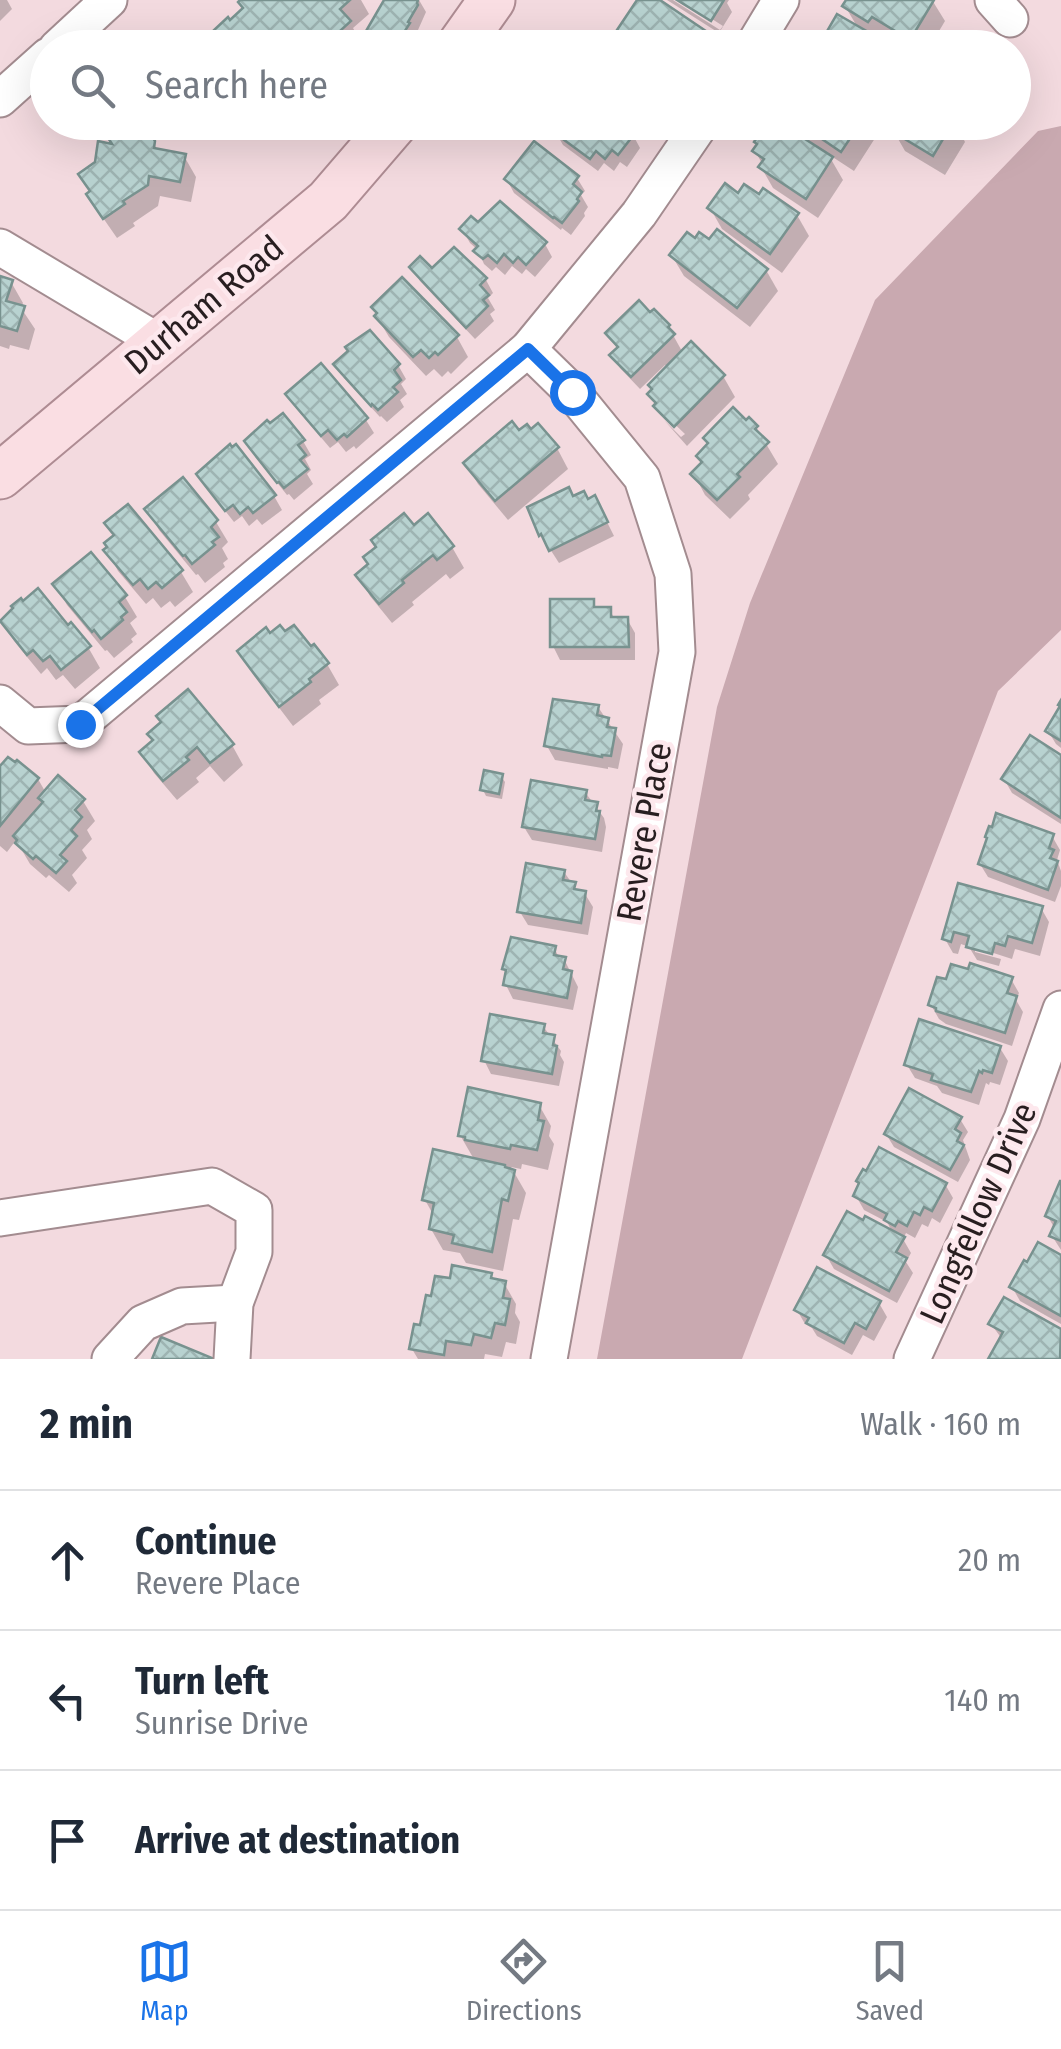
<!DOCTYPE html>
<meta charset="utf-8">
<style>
:root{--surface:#fff;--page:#f2f2f3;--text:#1f2937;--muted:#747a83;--line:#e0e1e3;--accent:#1a73e8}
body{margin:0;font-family:"Fira Sans Condensed",sans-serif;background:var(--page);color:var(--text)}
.stop{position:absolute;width:30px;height:30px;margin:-22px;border:8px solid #1a73e8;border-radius:50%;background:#fff}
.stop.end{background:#1a73e8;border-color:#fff;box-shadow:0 2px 10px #0008}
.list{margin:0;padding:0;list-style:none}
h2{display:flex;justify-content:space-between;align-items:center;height:130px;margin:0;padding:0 40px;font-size:42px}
h2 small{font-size:32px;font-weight:400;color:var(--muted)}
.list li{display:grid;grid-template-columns:65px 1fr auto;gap:30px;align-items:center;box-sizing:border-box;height:140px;padding:0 40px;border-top:2px solid var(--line)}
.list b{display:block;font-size:38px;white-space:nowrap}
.list p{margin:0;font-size:32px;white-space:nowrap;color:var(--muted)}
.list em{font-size:32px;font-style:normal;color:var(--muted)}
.icon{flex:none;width:55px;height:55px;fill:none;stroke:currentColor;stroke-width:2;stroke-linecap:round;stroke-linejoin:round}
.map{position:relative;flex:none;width:1061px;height:1359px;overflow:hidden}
.search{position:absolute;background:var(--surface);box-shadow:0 10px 40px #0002;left:30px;right:30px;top:30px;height:110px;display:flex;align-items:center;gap:25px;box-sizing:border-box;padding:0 35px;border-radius:55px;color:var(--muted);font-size:38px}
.sheet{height:550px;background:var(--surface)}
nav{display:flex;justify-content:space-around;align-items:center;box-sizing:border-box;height:140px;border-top:2px solid var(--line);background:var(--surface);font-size:28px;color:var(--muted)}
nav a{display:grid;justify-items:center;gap:5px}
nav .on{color:var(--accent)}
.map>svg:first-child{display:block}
</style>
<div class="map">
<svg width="1061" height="1359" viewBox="0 0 1061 1359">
<defs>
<pattern id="building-cross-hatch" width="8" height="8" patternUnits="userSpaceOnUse" patternTransform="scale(2.5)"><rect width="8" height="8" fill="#b8d2d0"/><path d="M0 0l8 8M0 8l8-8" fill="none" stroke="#9eb4b2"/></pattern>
</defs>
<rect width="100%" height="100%" fill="#f3dadf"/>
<path fill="#c9a9b0" d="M1061,126v504l-63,61 -256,668h-145l120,-652 33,-104 125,-303 163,-169z"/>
<g fill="#0003">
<path d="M0,0h7l5,9 -12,12z"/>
<path d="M244,0h117l8,14 -16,14 8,15 -5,5h-139l-4,-9 32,-29z"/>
<path d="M386,0h33l7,12 -16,36h-36l-4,-8 2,-4 -4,-5z"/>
<path d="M640,0h15l49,32 9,16h-83l-10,-18z"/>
<path d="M667,0h6l47,30 3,-4 -41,-26h47l-2,3 5,9 -13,21z"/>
<path d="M849,0h83l13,21 -16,27h-26l-19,-12 -3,5 -52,7 -4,-8 33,-12 -13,-22z"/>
<path d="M98,122h42l18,29 26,5 12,21 -5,25 -31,-6 -2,10 -25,17 2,3 -18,12 -16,-23 14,-68z"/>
<path d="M636,122h24l-8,12z"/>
<path d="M770,122l34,19 -14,-19h83l6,10 -25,39 -26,-17 15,26 -25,38 -45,-30 -12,-21 2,-2 -8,-14 4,-6 -2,-3z"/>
<path d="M898,122l69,1 -6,11 4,8 -20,33 -40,-24 -12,-21z"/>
<path d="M555,131l78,4 7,13 -13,19 -7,-5 -6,9 -10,-8 -6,8 -35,-26z"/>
<path d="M577,178l8,13 -4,4 7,12 -4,6 1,3 -14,19 -9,-7 -1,2 -47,-37 -7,-13z"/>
<path d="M739,196l58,19 12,21 -27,37 -60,-44 -12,-21z"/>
<path d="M478,226l67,18 7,13 -17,20 -9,-8 -4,5 -10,-8 -7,9 -9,-8 -4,4 -8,-7 -6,-14 -8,-7 -8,-14z"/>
<path d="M454,250l32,30 7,13 -5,5 7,12 -5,4 4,7 -19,18 -55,-58 -8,-14 20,5z"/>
<path d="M672,256l94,14 12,21 -28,36 -66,-51z"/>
<path d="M0,278l11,4 12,21 -2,5 14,21 -6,21 -19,-5 -1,4 -9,-3z"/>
<path d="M377,317l80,20 11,20 -17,17 -3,-3 -6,6 -8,-8 -8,7 -37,-39z"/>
<path d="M668,326l15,27 40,23 12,21 -48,49 -23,-26 17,17 4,-3 -25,-24v4l-10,-20 18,-26 -3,-3 -25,24 -20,-21 -8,-13 6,-5 -10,-16z"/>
<path d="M337,364l61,1 8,14 -5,5 6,10 -7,6 4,7 -17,15 -6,-6 -1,1 -36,-39z"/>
<path d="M320,366l46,54 8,13 -18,16 -2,-3 -8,6 -8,-10 -8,6 -34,-40 -8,-13z"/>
<path d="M746,424l10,3 22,37 -30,31 2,4 -20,20 -25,-24 -11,-21z"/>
<path d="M519,434l38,14 11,21 -60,51 -30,-36 -12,-20z"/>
<path d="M303,441l8,14 -6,4 6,11 -4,4 6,10 -19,16 -5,-6 -2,1 -32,-40 -8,-13z"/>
<path d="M199,475l75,21 8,14 -20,15 -5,-6 -8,7 -7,-10 -8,6 -27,-34z"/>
<path d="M573,499l15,3 14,10 12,24 -55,27 -18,-28 -11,-27z"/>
<path d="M147,509l69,13 12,20 -6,6 6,11 -5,4 2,4 -20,16 -7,-9 -2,1 -37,-45z"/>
<path d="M414,528l38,19 12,21 -14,11 -4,-5 -34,28 2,3 -22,18 -22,-27 -11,-20z"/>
<path d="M107,550l74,22 12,20 -18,15 -5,-6 -9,7 -8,-10 -7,6 -28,-33z"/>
<path d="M55,584l70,13 12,20 -7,6 7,11 -6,5 2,3 -19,16 -7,-8 -2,1 -38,-46z"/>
<path d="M592,601l5,9h13l5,10 12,-1 8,14v27h-75l-7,-14z"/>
<path d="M2,620l66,8 20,19 12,21 -25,21 -12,-14 -7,5 -9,-12 -6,6 -27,-33z"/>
<path d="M240,651l87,13 12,21 -20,15 2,4 -28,22 -41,-54z"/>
<path d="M598,707l25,37 -5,25 -10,-2v2l-53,-9 -8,-14z"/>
<path d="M1061,710v38l-5,-4 -8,-13z"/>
<path d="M155,742l77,3 11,20 -19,17 -14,-16 -14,12 3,4 -22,18 -23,-27 -12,-20z"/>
<path d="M1061,758v66l-49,-31 -8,-14z"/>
<path d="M0,770l38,9 8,14 37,8 12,20 -8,9 5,9 -10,11 5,8 -15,17 5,8 -8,9 -20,-17 -3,3 -16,-14 -14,-24 -9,12 -7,-6z"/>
<path d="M501,776l4,6 -3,17 -16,-3 -3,-6z"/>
<path d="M585,792l19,26 2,9 -4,25 -70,-12 -8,-13z"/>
<path d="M1052,836l8,14 -3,10 4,11v15l-6,16 -67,-25 -8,-13z"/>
<path d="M564,872l15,21 6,1 8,13 -5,28 -60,-10 -8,-13z"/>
<path d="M960,886l81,22 8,14 -9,34 -25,-7 -3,10 -37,-12v5l26,7 -2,7 -22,-6 -8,-13 -8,-3 -3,10 -5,-1 -8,-14z"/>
<path d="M554,948l6,11h4l14,28 -5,23 -60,-11 -7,-14 2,-11 -4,-6z"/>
<path d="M1011,979l8,14 -3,7 7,12 -11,34 -66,-22 -7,-5 -8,-14z"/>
<path d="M543,1026l18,25 -1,4 4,7 -5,24 -68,-12 -7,-14z"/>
<path d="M1000,1048l8,13 -8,24 -10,-3 -1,3 -3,-2 -7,22 -37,-12 -5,-7 -22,-8 -8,-13z"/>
<path d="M539,1105l12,21 -2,10 5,8 -6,26 -26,-6 -1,5 -10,-2 15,26 -7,27 -6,-1 -10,52 -37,-8 -6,-10 -17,-3 -12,-21 3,-13 -9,-16 50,-39 -15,-26z"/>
<path d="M960,1119l8,13 -5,8 7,20 -12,22 -64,-35 -8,-13z"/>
<path d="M945,1184l8,14 -13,25 -8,-5 -4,9 -6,-3 -7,14 -9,-5 -3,6 8,14 -5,9 7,11 -16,30 -63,-34 -8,-14 68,-20 -7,-13 -23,-12 -8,-14z"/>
<path d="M1061,1186v64l-9,-14 3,-7 -8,-14z"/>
<path d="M1061,1258v66l-41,-23 -8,-14z"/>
<path d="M490,1275l4,6 10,2 12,21 -1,9 5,9 -4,22 -10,-2 -4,15 -17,-3 -1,5h-66l-6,-10 21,-50z"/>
<path d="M1005,1300l56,31v28h-70l11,-20 -11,-15z"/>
<path d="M879,1303l8,14 -13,24 -11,-6 -11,20 -35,-19 -5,-8 -7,-4 -8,-14z"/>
</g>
<g fill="url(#building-cross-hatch)" stroke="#78928f" stroke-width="2.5">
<path d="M240,0h110l-10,9 11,12 -23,21 -3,-4 -11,10h-96l-9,-10 6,-5 -2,-2 15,-14 2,3 13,-12 -5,-6z"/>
<path d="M384,0h34l-1,3 1,2 -10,17 2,1 -16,25h-15l-12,-8 4,-6 -5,-3z"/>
<path d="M637,0h23l46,31 -11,17h-51l-27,-18z"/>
<path d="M677,0h47l-13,21z"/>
<path d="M846,0h88l-24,40 -38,-23 -4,5 -26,-16z"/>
<path d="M837,14l59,34h-68l2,-4 -8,-4z"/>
<path d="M98,122h45l12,19 -1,7 32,6 -6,28 -31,-6 -1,9 -25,16 2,3 -22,15 -17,-25 4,-3 -12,-17 17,-12 3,-21 14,3z"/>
<path d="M559,122h65l11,11 -17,22 -6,-5 -7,9 -9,-8 -6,8 -38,-28z"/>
<path d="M767,122l12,3 1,-2 53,34 -27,42 -48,-32 6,-8 -12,-8 5,-7 -3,-2z"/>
<path d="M797,122h64l-20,30z"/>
<path d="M895,122h58l-20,34 -43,-26z"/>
<path d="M534,141l45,35 -6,8 9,8 -5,7 2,2 -17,22 -8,-6 -1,1 -49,-39z"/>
<path d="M725,183l13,10 6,-9 15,10 4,-6 36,25 -29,41 -63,-46z"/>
<path d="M500,201l47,41 -21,23 -8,-8 -5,6 -9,-9 -7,9 -9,-8 -5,4 -10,-8 5,-5 -19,-17 12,-13 7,6z"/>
<path d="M717,229l51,40 -31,39 -68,-53 18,-23 8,6 4,-6 10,7z"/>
<path d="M454,247l33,31 -7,7 9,10 -6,5 5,6 -22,22 -57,-61 11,-11 12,12z"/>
<path d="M0,276l13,4 -7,21 19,5 -8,25 -17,-5z"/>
<path d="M402,277l57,58 -21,20 -3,-3 -6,6 -8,-8 -8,7 -39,-41 3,-3 -6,-6z"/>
<path d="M639,300l11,12 4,-3 16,16 -2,2 7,7 -44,43 -22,-22 9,-8 -13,-14z"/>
<path d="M370,330l30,34 -6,6 7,10 -8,7 5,5 -20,18 -6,-6 -1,2 -38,-42 15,-13 -3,-4z"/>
<path d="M691,341l34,34 -51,52 -21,-21 3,-3 -9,-9 5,-5 -4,-4z"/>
<path d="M321,363l47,55 -21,19 -3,-3 -7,6 -9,-10 -7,6 -36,-42z"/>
<path d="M733,407l13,13 3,-3 9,9 -3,3 14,13 -32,32 3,3 -23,23 -27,-26 12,-12 -6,-6 12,-13 -5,-5z"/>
<path d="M283,413l22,27 -7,5 8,10 -6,5 8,9 -24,19 -5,-6 -2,1 -33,-42 23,-21 3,3z"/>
<path d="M512,421l7,9 8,-6 4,5 7,-6 21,24 -64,54 -32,-38z"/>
<path d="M230,444l2,3 4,-3 40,51 -23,18 -5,-6 -8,7 -7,-9 -8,6 -29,-37z"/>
<path d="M183,477l35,43 -7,7 8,10 -7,5 3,3 -23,19 -7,-9 -2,1 -39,-47z"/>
<path d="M569,487l4,9 11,-5 4,8 7,-4 13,27 -59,29 -8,-17 -2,2 -12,-29z"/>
<path d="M128,504l55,66 -21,18 -6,-6 -8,7 -8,-10 -7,6 -30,-35 4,-3 -3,-4 10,-8 -10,-12z"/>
<path d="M404,513l10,12 14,-12 26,33 -17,14 -4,-5 -31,25 2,3 -25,21 -24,-29 13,-11 -5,-7 13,-10 -5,-7z"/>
<path d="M91,552l36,43 -8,7 8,10 -6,5 2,3 -22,19 -7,-9 -2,2 -40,-48z"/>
<path d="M38,588l30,37 3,-3 20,24 -30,24 -11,-14 -7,5 -10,-11 -6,5 -27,-34 13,-13 -2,-2 10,-8 2,3z"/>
<path d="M550,599h44v8h17v10h17l1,30h-79z"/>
<path d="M280,625l5,6 9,-6 17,21 3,-2 15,19 -20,16 2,3 -32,25 -42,-56 29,-24 4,6z"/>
<path d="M188,689l46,55 -24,19 -13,-16 -11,10 3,3 -26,21 -24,-29 14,-12 -6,-6 14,-12 -5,-6z"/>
<path d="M553,699l46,6 -2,10 12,3 -2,9 9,1 -5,28 -9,-1v2l-58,-11z"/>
<path d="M1061,700v41l-16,-10 15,-25 -2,-1z"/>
<path d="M1030,735l31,20v63l-60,-39z"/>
<path d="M8,757l7,5 2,-2 22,18 -39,48v-60z"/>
<path d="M484,770l19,4 -4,20 -19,-4z"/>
<path d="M58,775l27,24 -10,11 7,7 -11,13 6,6 -17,19 7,6 -11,12 -20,-17 -3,3 -18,-16 2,-3 -4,-4 30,-34 -5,-4z"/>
<path d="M531,780l56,10 -2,10 13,2 -2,9h4l-5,28 -73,-12z"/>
<path d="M996,813l58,21 -5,14 5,2 -4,8 8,3 -10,29 -70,-26 9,-26 -2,-1 4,-11 3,1z"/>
<path d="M526,863l39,7 -2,10 13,2 -2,7 12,2 -5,32 -64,-11z"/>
<path d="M958,883l85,23 -11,37 -24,-7 -3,10 -10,-3 -3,11 -26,-7 3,-11 -15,-4 -3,10 -9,-3z"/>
<path d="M511,937l45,9 -2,9 12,2 -3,12 9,2 -5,27 -64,-13 3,-15 -4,-1z"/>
<path d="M970,963l43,14 -6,16 10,3 -12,37 -69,-22v-3l-8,-3 9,-28 9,2 5,-15 17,5z"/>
<path d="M490,1014l55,10 -2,9 12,2 -2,10 4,1 -5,28 -71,-13z"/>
<path d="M919,1019l82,27 -9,27 -9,-3 -1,3 -3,-2 -8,21 -40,-12 2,-6 -29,-9z"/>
<path d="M468,1087l73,16 -3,17 6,1 -7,29 -26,-5 -1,4 -45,-9v-3l-7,-1z"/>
<path d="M909,1088l53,29 -7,12 6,4 -4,8 7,4 -14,25 -66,-36z"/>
<path d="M879,1147l68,36 -15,28 -8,-4 -4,8 -6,-3 -7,14 -9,-5 -3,5 -11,-6 3,-6 -34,-18 6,-13 -3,-2 7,-12 3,2z"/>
<path d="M433,1149l72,16v2l10,3 -7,31 -6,-2 -10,53 -40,-9 2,-8 -25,-6 5,-26 -12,-3z"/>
<path d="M1060,1181h1v60l-12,-5 7,-15 -11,-5z"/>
<path d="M847,1211l16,9 2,-4 40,21 -9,15 11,6 -18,33 -66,-36z"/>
<path d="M1038,1242l23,13v61l-52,-29 15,-27 3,2z"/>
<path d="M452,1265l40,8 -1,5 15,3 -3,17 7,1 -5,26 -10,-2 -4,15 -17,-4 -3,11 -25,-4 -2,14 -35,-6 5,-25 6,1 6,-30 5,1 4,-20 15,2z"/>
<path d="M817,1267l64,34 -15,28 -11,-6 -11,20 -38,-20 3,-5 -15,-8z"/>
<path d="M1004,1297l57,32 -1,30h-72l15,-27 -15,-8z"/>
<path d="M161,1337l51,21v1h-60z"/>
</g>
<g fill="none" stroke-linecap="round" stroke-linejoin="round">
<defs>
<g id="minor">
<path d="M993,0l17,19"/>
<path d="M57,48l52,-48"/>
<path d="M752,48l29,-48"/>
<path d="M0,99l48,-43"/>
<path d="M0,247l159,95"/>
<path d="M528,349l44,43 70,86 31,96 4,78 -128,707"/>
<path d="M0,703l28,23 52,-2 448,-375 111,-135 63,-92"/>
<path d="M0,1218l212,-32 42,24v42l-19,51 -3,56"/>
<path d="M110,1359l33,-36 39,-17 53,-3"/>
<path d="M912,1359l110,-240 39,-110"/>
</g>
<g id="major">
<path d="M458,48l34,-48"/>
<path d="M0,476l328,-275 68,-79"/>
</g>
</defs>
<use href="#minor" stroke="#a38c90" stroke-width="39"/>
<use href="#major" stroke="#ae8c93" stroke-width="49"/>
<use href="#minor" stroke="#fff" stroke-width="35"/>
<use href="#major" stroke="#fadee3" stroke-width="45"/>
</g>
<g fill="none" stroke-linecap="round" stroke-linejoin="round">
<path stroke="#1a73e8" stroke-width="12" d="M80,724l448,-375 44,43"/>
</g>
<g text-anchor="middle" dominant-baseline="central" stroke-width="9" stroke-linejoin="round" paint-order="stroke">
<g font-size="35" fill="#281e20" stroke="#fde8ed">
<text transform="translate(204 305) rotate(-40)">Durham Road</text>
<text transform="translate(644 832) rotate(-80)">Revere Place</text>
<text transform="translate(978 1213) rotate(-66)">Longfellow Drive</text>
</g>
</g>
</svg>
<div class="stop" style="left:572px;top:392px"></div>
<div class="stop end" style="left:80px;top:724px"></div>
<div class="search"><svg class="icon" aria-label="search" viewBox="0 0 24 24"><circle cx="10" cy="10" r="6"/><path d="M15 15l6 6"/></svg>Search here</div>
</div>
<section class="sheet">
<h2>2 min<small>Walk · 160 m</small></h2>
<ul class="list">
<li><svg class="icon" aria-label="ahead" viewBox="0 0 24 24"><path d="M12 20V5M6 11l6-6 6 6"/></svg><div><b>Continue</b><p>Revere Place</p></div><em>20 m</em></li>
<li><svg class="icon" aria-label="left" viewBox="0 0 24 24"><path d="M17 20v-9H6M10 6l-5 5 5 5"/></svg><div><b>Turn left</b><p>Sunrise Drive</p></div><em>140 m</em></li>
<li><svg class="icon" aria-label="arrive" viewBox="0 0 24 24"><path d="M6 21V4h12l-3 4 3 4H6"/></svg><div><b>Arrive at destination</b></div></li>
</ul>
</section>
<nav>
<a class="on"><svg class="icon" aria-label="map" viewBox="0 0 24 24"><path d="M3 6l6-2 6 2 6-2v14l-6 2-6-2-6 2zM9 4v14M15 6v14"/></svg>Map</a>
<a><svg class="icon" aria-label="directions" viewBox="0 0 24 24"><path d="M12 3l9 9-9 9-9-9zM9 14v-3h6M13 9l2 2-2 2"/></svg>Directions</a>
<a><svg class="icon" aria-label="saved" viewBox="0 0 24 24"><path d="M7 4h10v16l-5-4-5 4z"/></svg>Saved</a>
</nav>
